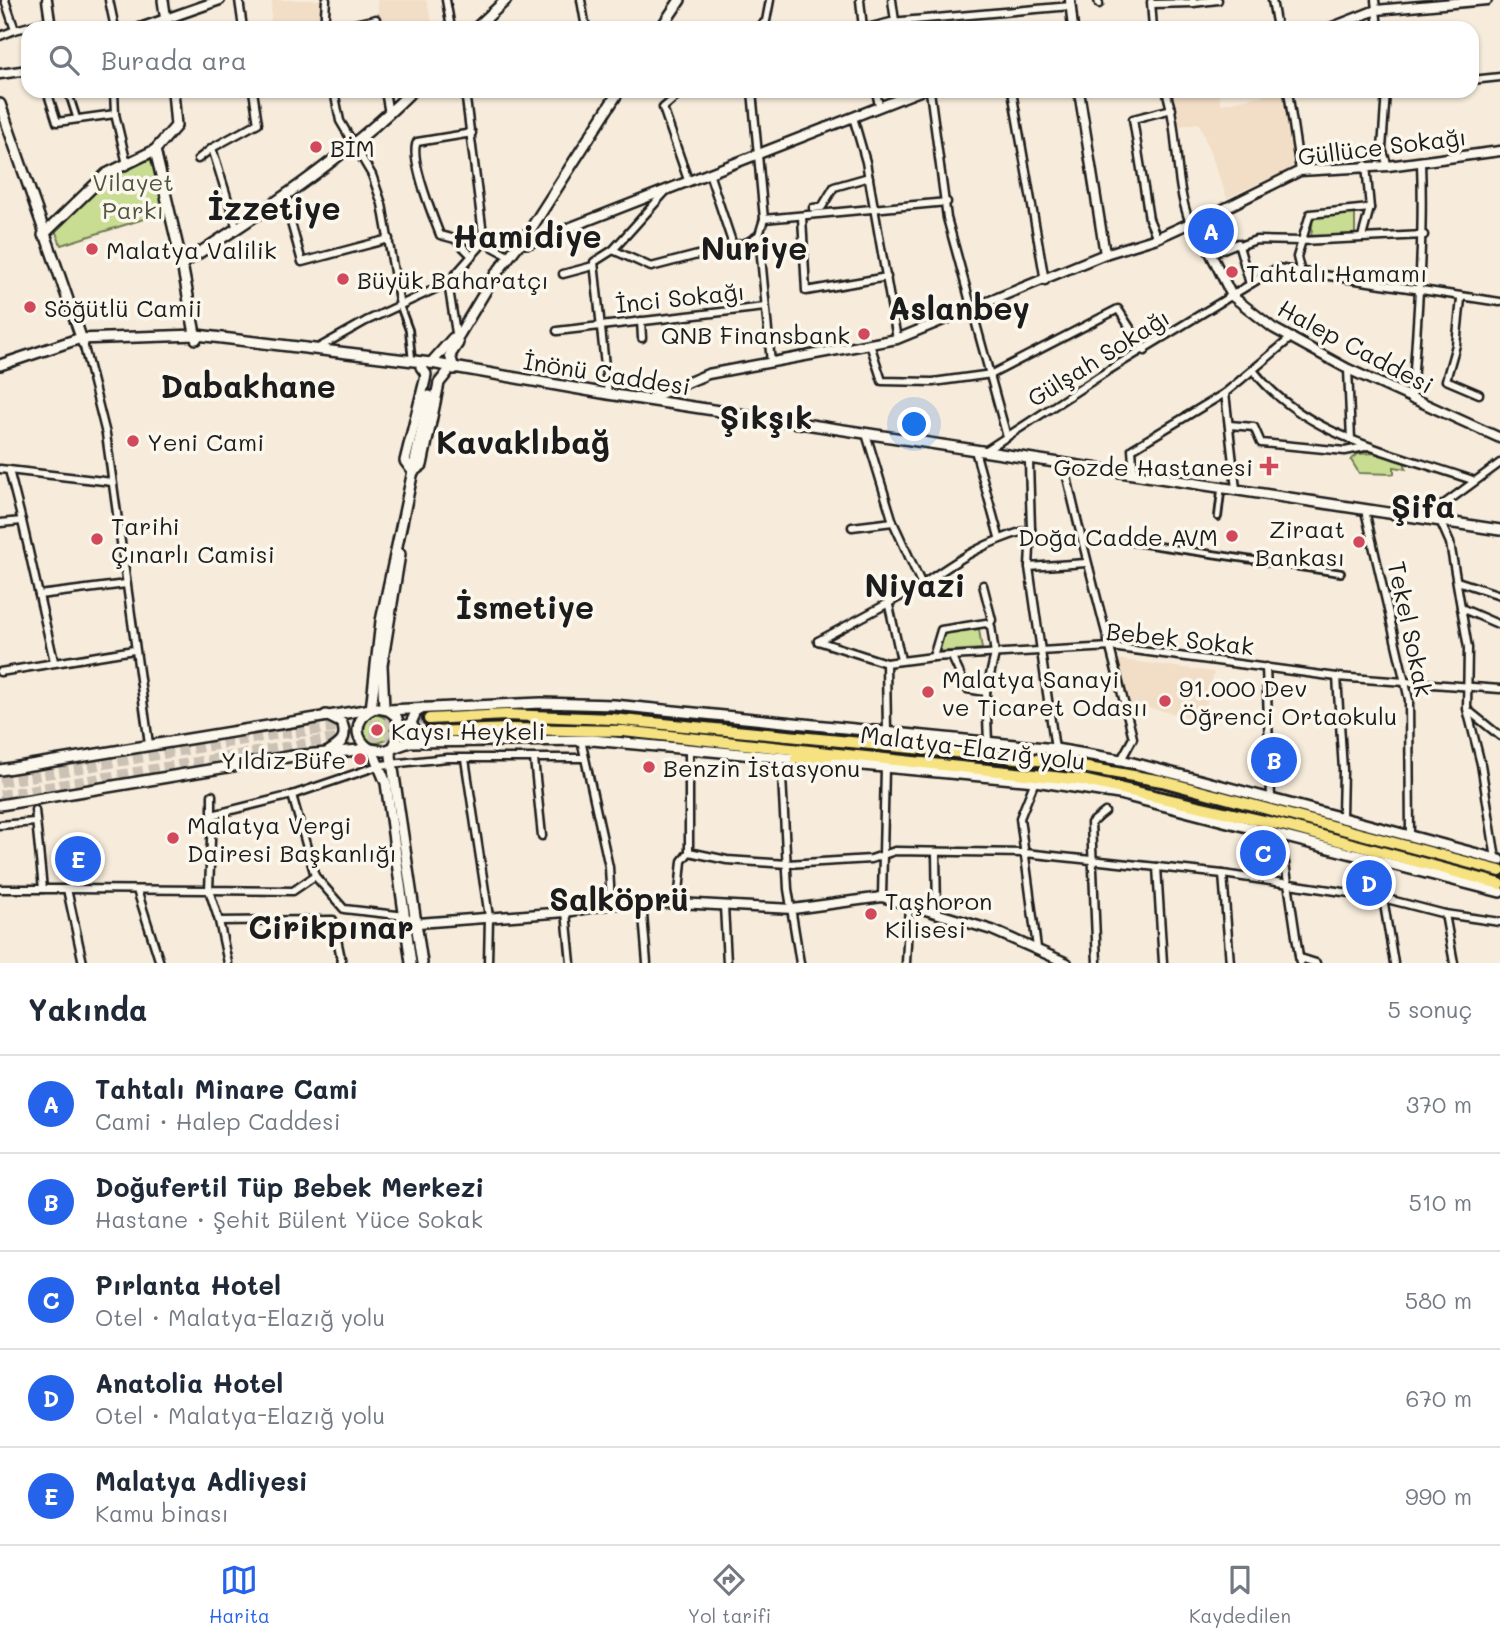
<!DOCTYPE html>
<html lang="tr">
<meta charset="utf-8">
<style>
:root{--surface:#fff;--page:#f6f6f7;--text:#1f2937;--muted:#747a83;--line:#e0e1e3;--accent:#2563eb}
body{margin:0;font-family:Mali,sans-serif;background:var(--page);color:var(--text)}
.you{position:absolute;left:915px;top:425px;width:24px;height:24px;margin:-18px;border:5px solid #fff;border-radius:50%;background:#1a73e8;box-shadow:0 0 0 10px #1a73e833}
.badge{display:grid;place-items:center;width:46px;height:46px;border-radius:50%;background:var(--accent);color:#fff;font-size:23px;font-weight:700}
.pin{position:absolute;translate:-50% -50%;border:4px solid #fff;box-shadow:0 2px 7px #0006}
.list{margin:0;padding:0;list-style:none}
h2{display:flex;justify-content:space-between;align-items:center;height:91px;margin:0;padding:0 28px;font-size:30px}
h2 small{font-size:23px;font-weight:400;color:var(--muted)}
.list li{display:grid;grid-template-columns:46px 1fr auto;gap:21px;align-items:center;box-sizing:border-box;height:98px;padding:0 28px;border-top:2px solid var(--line)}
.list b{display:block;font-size:26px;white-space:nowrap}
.list p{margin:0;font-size:23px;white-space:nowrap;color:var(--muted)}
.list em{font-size:23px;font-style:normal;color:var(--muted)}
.icon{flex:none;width:38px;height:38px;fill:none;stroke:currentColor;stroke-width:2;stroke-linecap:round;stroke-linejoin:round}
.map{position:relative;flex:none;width:1500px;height:963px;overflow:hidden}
.search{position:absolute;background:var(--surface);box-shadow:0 2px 5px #0004;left:21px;right:21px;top:21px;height:77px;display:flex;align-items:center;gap:18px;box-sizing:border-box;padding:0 24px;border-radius:21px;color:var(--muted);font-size:26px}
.sheet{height:581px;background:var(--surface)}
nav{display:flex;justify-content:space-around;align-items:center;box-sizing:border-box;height:98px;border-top:2px solid var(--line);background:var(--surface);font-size:19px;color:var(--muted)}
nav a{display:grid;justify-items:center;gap:4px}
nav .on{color:var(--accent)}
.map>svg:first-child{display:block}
</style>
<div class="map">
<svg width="1500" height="963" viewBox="0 0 1500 963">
<rect width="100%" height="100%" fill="#f7ecdb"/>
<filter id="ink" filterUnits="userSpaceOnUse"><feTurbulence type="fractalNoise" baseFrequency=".0143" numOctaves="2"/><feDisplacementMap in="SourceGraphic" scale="14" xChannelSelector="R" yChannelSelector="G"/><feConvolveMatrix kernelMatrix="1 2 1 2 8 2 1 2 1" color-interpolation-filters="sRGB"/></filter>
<g filter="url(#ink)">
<g fill="#f2dec6">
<path d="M272,0h50l-2,28h-50z"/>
<path d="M377,0h49l8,28h-54z"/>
<path d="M1168,91h50l3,13 63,-13 12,71 -6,7 -63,29 -28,-75 -25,4z"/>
<path d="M1117,659l97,13 -11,48 -73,-16z"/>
</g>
<g fill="#c8dd92" stroke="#727c57" stroke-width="2">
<path d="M150,159l4,2 15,50 -108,34 -6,-15 5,-7 48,-46z"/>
<path d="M1355,212v23l-44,4 2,-23z"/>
<path d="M1374,453l30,7 2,9 -12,-2v7l-35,-1 -8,-13 7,-6z"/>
<path d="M979,629l3,20 -48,3 3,-19z"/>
<circle cx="376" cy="729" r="14"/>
</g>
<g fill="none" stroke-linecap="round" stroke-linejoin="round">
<path stroke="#cbc2b5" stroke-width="9" stroke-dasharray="9 4.5" stroke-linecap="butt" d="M429,396l23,-49"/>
<g stroke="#cbc2b5" stroke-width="10" stroke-dasharray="10 5" stroke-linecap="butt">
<path d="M0,782l279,-48 150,-15"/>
<path d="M0,795l326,-55 104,-8"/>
</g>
<defs>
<g id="pedestrian">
<path d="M68,91l9,28"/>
<path d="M400,306l9,24 3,30"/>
<path d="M1218,517l3,-25"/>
<path d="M1117,540l224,33"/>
</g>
<g id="minor">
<path d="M109,0l6,28"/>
<path d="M239,0l4,28"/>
<path d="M446,0l5,28"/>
<path d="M581,0l5,28"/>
<path d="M860,0l3,28"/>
<path d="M892,0l3,21"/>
<path d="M1098,0l1,4"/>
<path d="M1272,0l5,28"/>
<path d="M1375,0l3,28"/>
<path d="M1151,2l2,26"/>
<path d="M1193,3l25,-3"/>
<path d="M1152,4l41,-1v-3"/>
<path d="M324,28l2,-28"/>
<path d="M337,28l39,-9 1,9"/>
<path d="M758,28l8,-7 4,-21"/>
<path d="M867,28l24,-6 180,-16"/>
<path d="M15,30l34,-9"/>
<path d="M0,36l15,-6 -10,-30"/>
<path d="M1472,80l28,-3"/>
<path d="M47,91l10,31 58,-8"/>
<path d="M114,91l1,23 12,50"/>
<path d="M334,91l6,30 32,54 10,29 18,102"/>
<path d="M385,91l4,23"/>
<path d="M465,91l19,151 24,13"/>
<path d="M683,91l-20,17 25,72"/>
<path d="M752,91l12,128 -5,16 12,128"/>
<path d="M876,91l3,15"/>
<path d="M930,91l17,127 60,219"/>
<path d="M1012,91l33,190"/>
<path d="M1166,91c14,43 7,89 24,132"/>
<path d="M1288,91l12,80"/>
<path d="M1386,91l-4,58 6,17"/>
<path d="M853,117l13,45 31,177"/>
<path d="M198,159l14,-11"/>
<path d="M709,173l24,72"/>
<path d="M278,202l12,17 12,43 87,-23"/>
<path d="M813,208l9,-1 12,-20 35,-10"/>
<path d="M802,217l4,74 81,-14"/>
<path d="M764,219l183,-17"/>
<path d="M237,229l-25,-81 46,-25 -5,-32"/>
<path d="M1362,237l8,-29 -4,-43"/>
<path d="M1157,238l-8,-19 -16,-100 39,-10"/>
<path d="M1239,246l11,38"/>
<path d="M613,250l38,17 97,-25 11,-7"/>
<path d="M470,254l-15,-15 -15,-4c-7,-18 -31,-78 -23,-93l55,-9"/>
<path d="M1211,254l27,-11 1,3 17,-6 45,1 123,-6"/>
<path d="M1300,269l-3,-12 13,-43 60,-6"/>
<path d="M563,274l30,-8"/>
<path d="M448,283l8,50"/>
<path d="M1461,299l-5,46 -10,35 33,14"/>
<path d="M641,321l1,17"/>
<path d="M557,331l208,-24"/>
<path d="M83,343l23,91 43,310"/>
<path d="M870,344l12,37 51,1 59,-8 126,-65 27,42"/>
<path d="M318,348l48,-27 82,-38 36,-41"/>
<path d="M1348,369l3,71"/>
<path d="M1253,370c54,69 144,83 222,111"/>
<path d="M1225,393l11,96"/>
<path d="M608,394l-14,-132 19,-12 53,-59"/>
<path d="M1412,400c5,-79 12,-158 9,-238"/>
<path d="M1229,425l25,2 7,16 84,8 20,-4"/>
<path d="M985,451l124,-81 168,-102 223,34"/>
<path d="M976,454l23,83"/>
<path d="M1065,468c20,91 46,180 68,270l-12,22"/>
<path d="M0,469l112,13"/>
<path d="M9,470l13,51"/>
<path d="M1134,474l-2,-25 93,-56 67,-56"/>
<path d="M1366,515l43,185 1,137"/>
<path d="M1425,518l75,-55"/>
<path d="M0,523l22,-2 32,140"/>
<path d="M1442,525l8,18 18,105 -1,61 14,55 15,95"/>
<path d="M852,527l41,-5 -26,-85"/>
<path d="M1031,529l-2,38 26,182"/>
<path d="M1029,567l57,-4"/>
<path d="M1457,581l43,14"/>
<path d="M922,585c36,-26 66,-45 109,-56l-2,-67"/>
<path d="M983,585l9,35 -3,5"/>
<path d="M39,595l87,-11"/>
<path d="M888,601l13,59"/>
<path d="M1461,608l39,17"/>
<path d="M818,641l68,22 47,-6 178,-10 226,30 163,12"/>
<path d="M818,641l104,-56 -29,-63"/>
<path d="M933,657l8,-27 45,-7 5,3 4,28 -9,38"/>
<path d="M952,657l15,32 19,3 2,50"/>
<path d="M886,663l1,70"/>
<path d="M1266,667l5,130"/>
<path d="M0,672l134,-22"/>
<path d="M1337,677l6,93 -1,47"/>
<path d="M1469,711l31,25"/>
<path d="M581,740l28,127 2,37"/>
<path d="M689,748v104"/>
<path d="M781,758l7,131 12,74"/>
<path d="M465,759l24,158 -1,46"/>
<path d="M534,759l8,77"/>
<path d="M1035,781l-15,37 17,130"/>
<path d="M292,795l23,81 29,33 62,7"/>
<path d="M35,810l8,79"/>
<path d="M212,815v-20"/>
<path d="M0,825l35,-3"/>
<path d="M1281,836l19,127"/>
<path d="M936,853l1,59"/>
<path d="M1382,861l1,37 11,65"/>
<path d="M1157,867l6,96"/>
<path d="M1223,874l160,24 62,16 9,49"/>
<path d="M315,876l-22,15 -84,-1 3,-75 80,-20 89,-30 66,-7h136"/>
<path d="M0,889h67l16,74"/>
<path d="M67,889l142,1 10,31 114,-1 9,43"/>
<path d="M137,890l23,73"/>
<path d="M882,897l3,-129"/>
<path d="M642,903l5,60"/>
<path d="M678,903l4,-42 7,-9 38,8 60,4 84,-5 24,-8 130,2 198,21 7,89"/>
<path d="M724,906l3,57"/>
<path d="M566,912l5,51"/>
<path d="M1445,914l55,8"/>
<path d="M219,921l9,42"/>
<path d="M1300,958l16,5"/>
<path d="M906,963l3,-59"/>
<path d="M1097,963l-6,-140 14,-11"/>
</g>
<g id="tertiary">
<path d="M47,0l4,28"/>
<path d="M1070,0l3,28"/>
<path d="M140,28l80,-28"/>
<path d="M1330,28l46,-18 111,-10"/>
<path d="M0,74l28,-4"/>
<path d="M1079,91l26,163"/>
<path d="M1195,223l105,-52 88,-5 112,-15"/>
<path d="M519,244l11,-1 390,-152"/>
<path d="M646,400l62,-26 189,-35 208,-85 52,-16 33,-15h5l5,9 32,64 41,32 75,41 152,69"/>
<path d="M411,919l7,4 148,-11 45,-8 67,-1 115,6 89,-12 110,33 75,33"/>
</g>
<g id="secondary">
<path d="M163,0l4,28"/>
<path d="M476,28l30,-28"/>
<path d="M661,28l19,-28"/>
<path d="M0,104l83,239"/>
<path d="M155,150l27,114 14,75"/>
<path d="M43,235l63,-61 49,-24 21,-24 -3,-35"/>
<path d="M182,264c81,-52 162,-105 230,-173"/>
<path d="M453,345l42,-70 37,-48 87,-136"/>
<path d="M431,363l22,-25"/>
<path d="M0,365l78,-26 119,-4 234,28 177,31 892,136"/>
<path d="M454,369l-4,-14 8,-12"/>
<path d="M411,469l-6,-8 20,-81 1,-6 -5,-7"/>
<path d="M415,470l7,-5 17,-82 8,-10"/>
<path d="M384,708l-2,-43 18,-111"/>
<path d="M423,708l-7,4 -5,11 8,15 9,2"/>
<path d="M370,710c-16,12 -16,28 0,39"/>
<path d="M371,710l10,-89 48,-225"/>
<path d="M388,710l8,6 5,13 -7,17"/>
<path d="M326,715l16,8c6,16 -1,21 -14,29"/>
<path d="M390,749l32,214"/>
<path d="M372,750l14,33 25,180"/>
<path d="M0,770l377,-62 11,2 153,-7 73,2 441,44 66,11 75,19 304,81"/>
<path d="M0,805l293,-49 77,-7 14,2 26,-9 182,-2 443,41 84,13 381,98"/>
</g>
<g id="trunk">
<path d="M429,719l77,-4 106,4 436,42 114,20 338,90"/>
<path d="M430,732l81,-3 112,2 459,49 200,45 218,59"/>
<path d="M796,759l32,-3"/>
</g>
</defs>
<use href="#pedestrian" stroke="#1c1c1c" stroke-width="10"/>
<use href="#minor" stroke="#1c1c1c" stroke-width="11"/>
<use href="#tertiary" stroke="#1c1c1c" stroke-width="13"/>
<use href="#secondary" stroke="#1c1c1c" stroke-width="14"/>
<use href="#trunk" stroke="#1c1c1c" stroke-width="16"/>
<use href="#pedestrian" stroke="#fbf7ec" stroke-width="4.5"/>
<use href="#minor" stroke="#fbf7ec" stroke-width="6"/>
<use href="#tertiary" stroke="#fbf7ec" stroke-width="8"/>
<use href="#secondary" stroke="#fbf7ec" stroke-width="9"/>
<use href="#trunk" stroke="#f6e281" stroke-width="10"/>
</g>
</g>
<g fill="#d1495b" stroke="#fbf7ec" stroke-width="2.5">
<circle cx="316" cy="147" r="7"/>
<circle cx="92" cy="249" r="7"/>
<circle cx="1232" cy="272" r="7"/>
<circle cx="343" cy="279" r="7"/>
<circle cx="30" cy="307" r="7"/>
<circle cx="864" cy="334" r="7"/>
<circle cx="133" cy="441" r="7"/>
<path d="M1265.5 455.5h7v7h7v7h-7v7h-7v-7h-7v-7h7z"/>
<circle cx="1232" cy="536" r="7"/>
<circle cx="97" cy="539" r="7"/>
<circle cx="1359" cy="542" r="7"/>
<circle cx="928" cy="692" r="7"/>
<circle cx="1165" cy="701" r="7"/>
<circle cx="377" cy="730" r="7"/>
<circle cx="360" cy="759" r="7"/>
<circle cx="649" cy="767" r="7"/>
<circle cx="173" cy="838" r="7"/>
<circle cx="871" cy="914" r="7"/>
</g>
<g text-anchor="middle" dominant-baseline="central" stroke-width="7" stroke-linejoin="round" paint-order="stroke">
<g font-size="24" fill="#1c1c1c" stroke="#fbf7ec">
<text transform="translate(1382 146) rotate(-7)">Güllüce Sokağı</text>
<text transform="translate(680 297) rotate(-6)">İnci Sokağı</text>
<text transform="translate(1356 346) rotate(28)">Halep Caddesi</text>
<text transform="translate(1098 357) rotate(-32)">Gülşah Sokağı</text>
<text transform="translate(607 373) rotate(9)">İnönü Caddesi</text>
<text transform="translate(1411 629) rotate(78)">Tekel Sokak</text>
<text transform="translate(1180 638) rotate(6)">Bebek Sokak</text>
<text transform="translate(973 747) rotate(7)">Malatya-Elazığ yolu</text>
</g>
<g font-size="24" fill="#1c1c1c" stroke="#fbf7ec" text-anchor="start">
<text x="330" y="147">BİM</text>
<text x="106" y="249">Malatya Valilik</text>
<text x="1246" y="272">Tahtalı Hamamı</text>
<text x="357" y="279">Büyük Baharatçı</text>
<text x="44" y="307">Söğütlü Camii</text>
<text x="850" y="334" text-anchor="end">QNB Finansbank</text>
<text x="147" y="441">Yeni Cami</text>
<text x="1253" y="466" text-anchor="end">Gozde Hastanesi</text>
<text x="111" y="525">Tarihi<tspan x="111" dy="28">Çınarlı Camisi</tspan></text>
<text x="1345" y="528" text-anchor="end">Ziraat<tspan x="1345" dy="28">Bankası</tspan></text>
<text x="1218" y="536" text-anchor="end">Doğa Cadde AVM</text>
<text x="942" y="678">Malatya Sanayi<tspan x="942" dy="28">ve Ticaret Odasıı</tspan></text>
<text x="1179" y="687">91.000 Dev<tspan x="1179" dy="28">Öğrenci Ortaokulu</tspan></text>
<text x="391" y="730">Kaysı Heykeli</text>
<text x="346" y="759" text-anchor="end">Yıldız Büfe</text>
<text x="663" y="767">Benzin İstasyonu</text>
<text x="187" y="824">Malatya Vergi<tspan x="187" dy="28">Dairesi Başkanlığı</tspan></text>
<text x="885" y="900">Taşhoron<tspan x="885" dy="28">Kilisesi</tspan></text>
</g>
<g font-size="24" fill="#50563f" stroke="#fbf7ec">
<text x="133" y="181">Vilayet<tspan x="133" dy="28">Parkı</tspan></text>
</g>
<g font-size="32" font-weight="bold" fill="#1c1c1c" stroke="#fbf7ec">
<text x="274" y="207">İzzetiye</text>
<text x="527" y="235">Hamidiye</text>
<text x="754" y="247">Nuriye</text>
<text x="959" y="307">Aslanbey</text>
<text x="248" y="385">Dabakhane</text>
<text x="766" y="416">Şıkşık</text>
<text x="523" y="441">Kavaklıbağ</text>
<text x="1423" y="505">Şifa</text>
<text x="915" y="584">Niyazi</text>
<text x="525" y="606">İsmetiye</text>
<text x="619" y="898">Salköprü</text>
<text x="331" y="926">Cirikpınar</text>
</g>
</g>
</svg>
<div class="you"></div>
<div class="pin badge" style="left:1211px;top:231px">A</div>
<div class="pin badge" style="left:1274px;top:760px">B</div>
<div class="pin badge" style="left:1263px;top:853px">C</div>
<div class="pin badge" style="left:1369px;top:883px">D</div>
<div class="pin badge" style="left:78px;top:859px">E</div>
<div class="search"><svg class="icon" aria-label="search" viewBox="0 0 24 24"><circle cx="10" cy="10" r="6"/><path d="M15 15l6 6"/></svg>Burada ara</div>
</div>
<section class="sheet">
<h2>Yakında<small>5 sonuç</small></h2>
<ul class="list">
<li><span class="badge">A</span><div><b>Tahtalı Minare Cami</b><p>Cami · Halep Caddesi</p></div><em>370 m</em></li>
<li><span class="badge">B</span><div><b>Doğufertil Tüp Bebek Merkezi</b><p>Hastane · Şehit Bülent Yüce Sokak</p></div><em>510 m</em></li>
<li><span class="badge">C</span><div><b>Pırlanta Hotel</b><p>Otel · Malatya-Elazığ yolu</p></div><em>580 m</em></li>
<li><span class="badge">D</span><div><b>Anatolia Hotel</b><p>Otel · Malatya-Elazığ yolu</p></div><em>670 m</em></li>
<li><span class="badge">E</span><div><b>Malatya Adliyesi</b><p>Kamu binası</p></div><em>990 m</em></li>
</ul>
</section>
<nav>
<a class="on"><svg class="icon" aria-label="map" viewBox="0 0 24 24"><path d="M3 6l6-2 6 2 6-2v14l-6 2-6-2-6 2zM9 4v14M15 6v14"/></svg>Harita</a>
<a><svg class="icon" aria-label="directions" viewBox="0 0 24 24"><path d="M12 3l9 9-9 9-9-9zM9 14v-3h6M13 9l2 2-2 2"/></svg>Yol tarifi</a>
<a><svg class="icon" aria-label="saved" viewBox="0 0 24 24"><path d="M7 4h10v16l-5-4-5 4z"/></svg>Kaydedilen</a>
</nav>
